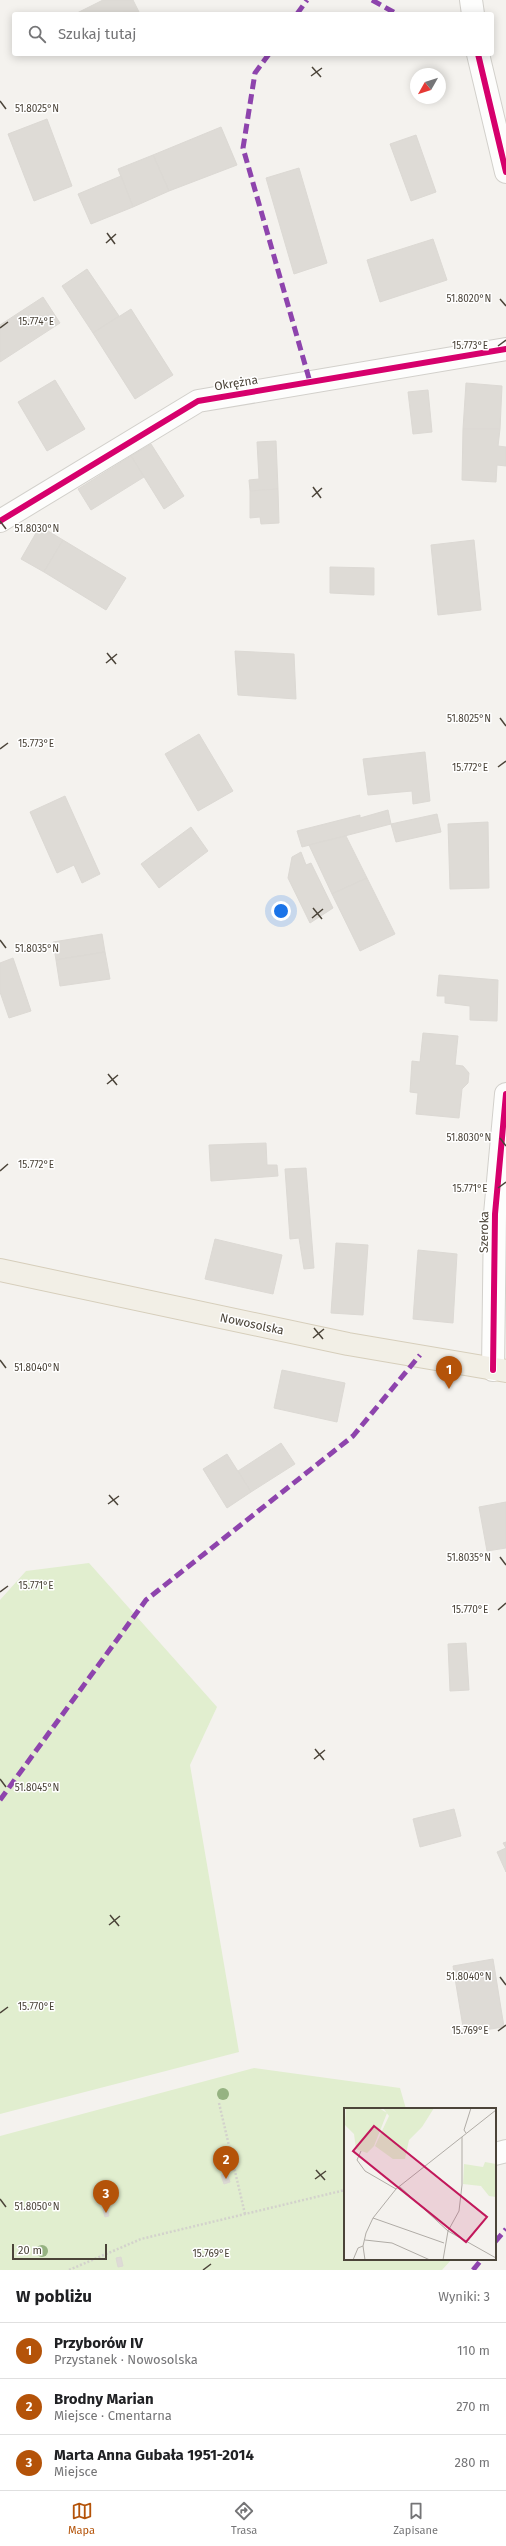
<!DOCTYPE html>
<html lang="pl">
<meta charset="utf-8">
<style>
:root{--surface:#fff;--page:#f2f2f2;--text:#202124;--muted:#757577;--line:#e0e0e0;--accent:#b45309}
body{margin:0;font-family:"Fira Sans",sans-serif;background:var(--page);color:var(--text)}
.compass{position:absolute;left:410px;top:68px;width:36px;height:36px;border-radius:50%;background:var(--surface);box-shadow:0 2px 10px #0003;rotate:231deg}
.scale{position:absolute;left:12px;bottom:10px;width:95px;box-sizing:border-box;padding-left:4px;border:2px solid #4b4439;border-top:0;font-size:11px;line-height:14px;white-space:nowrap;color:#4b4439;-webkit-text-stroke:3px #fff;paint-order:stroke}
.you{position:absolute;left:281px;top:911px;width:14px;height:14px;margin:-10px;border:3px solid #fff;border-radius:50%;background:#1a73e8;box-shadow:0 0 0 6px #1a73e833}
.badge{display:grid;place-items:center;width:26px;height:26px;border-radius:50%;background:var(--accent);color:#fff;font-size:13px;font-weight:700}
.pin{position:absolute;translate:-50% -33px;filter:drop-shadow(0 1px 2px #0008)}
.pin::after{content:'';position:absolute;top:21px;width:14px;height:12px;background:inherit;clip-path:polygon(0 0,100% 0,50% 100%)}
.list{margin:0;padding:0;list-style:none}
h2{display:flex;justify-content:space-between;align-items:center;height:52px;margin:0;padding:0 16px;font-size:17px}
h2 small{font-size:13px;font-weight:400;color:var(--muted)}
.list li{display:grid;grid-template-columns:26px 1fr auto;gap:12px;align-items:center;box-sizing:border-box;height:56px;padding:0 16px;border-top:1px solid var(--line)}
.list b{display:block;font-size:15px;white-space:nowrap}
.list p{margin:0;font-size:13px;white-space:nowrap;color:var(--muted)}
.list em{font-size:13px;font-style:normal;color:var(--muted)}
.icon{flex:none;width:22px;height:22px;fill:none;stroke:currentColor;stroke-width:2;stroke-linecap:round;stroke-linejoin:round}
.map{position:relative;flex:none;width:506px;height:2270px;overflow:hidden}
.search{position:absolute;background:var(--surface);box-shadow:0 2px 10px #0003;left:12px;right:12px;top:12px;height:44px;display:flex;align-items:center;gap:10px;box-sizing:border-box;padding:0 14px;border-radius:4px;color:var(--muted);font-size:15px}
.sheet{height:220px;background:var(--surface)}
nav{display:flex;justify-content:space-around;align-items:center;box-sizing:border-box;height:56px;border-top:1px solid var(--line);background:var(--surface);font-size:11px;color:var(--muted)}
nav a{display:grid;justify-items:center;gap:2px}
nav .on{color:var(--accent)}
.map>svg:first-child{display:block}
</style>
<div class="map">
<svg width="506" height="2270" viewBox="0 0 506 2270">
<rect width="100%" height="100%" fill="#f4f2ee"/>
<g fill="#e1eecf">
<path d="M89,1563l128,144 -27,58 49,287 -239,62v-514l26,-29z"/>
<path d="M254,2068l146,20 6,21h-61v150h107l-10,11h-442v-134z"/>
</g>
<g fill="#dedbd6" stroke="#dcd9d4">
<path d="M103,0h30l6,12 -64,2z"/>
<path d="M47,119l25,67 -38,15 -26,-67z"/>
<path d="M221,127l16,38 -68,26 -16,-36z"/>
<path d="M416,135l20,57 -25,9 -21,-57z"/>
<path d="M153,155l16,36 -36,16 -15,-38z"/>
<path d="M299,168l28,95 -33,11 -28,-96z"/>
<path d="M121,176l12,31 -42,17 -13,-30z"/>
<path d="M433,239l14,41 -67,22 -13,-42z"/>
<path d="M87,269l32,47 -26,17 -31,-47z"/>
<path d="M43,297l17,26 -60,39v-37z"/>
<path d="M131,309l42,66 -38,24 -42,-66z"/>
<path d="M55,380l30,49 -38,22 -29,-49z"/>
<path d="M466,383l36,3 -2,43h-37z"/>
<path d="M428,390l4,42 -19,2 -5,-42z"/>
<path d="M463,429h37l-2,17 8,1v19l-9,-1 -1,17 -34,-2z"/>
<path d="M276,441l2,48 -28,2 -1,-11 10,-1 -2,-37z"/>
<path d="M151,444l33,52 -20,13 -33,-53z"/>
<path d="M131,456l13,21 -53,33 -13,-21z"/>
<path d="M278,489l1,34 -18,1 -1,-7 -10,1v-27z"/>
<path d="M40,526l23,14 -19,32 -23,-13z"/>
<path d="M63,540l63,38 -20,32 -62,-38z"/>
<path d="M474,540l7,70 -43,5 -7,-70z"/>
<path d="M330,567l44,1v27l-44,-2z"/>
<path d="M235,651l59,3 2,45 -58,-4z"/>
<path d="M199,734l34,57 -35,20 -33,-57z"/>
<path d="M425,752l5,49 -17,3 -1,-13 -44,4 -5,-36z"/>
<path d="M65,796l35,78 -18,9 -8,-18 -17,8 -27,-61z"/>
<path d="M388,810l3,14 -89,23 -5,-16 63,-16v3z"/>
<path d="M437,814l4,18 -45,10 -5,-18z"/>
<path d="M488,822l1,66 -39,1 -2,-65z"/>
<path d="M191,827l17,24 -49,37 -18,-24z"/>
<path d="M346,836l21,42 -35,16 -23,-49z"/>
<path d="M301,852l5,13 5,-2 22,45 -23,15 -22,-45 4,-21z"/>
<path d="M367,878l28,56 -35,17 -28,-57z"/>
<path d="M102,934l3,18 -49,8 -3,-18z"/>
<path d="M105,952l5,27 -50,7 -4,-26z"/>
<path d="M13,958l18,53 -22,7 -9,-26v-29z"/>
<path d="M439,975l59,5 -1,41 -27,-1v-14l-25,-3v-7h-8z"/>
<path d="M423,1033l35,3 -3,29 8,1 6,7 -1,10 -6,6 -3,29 -43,-4 2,-21 -8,-1 2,-31 8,1z"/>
<path d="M266,1143l1,22h10l1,11 -67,5 -2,-36z"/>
<path d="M306,1168l8,100 -10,1 -5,-31 -9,1 -5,-70z"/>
<path d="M215,1239l67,16 -9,39 -68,-15z"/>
<path d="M336,1243l32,2 -5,70 -32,-2z"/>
<path d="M418,1250l39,4 -4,69 -40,-4z"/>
<path d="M282,1370l63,13 -8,39 -63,-14z"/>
<path d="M281,1443l14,21 -44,28 -13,-21z"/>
<path d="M227,1454l24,38 -24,16 -24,-39z"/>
<path d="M506,1502v46l-19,3 -8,-44z"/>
<path d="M466,1643l3,47 -19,1 -2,-47z"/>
<path d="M454,1809l7,27 -41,11 -7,-28z"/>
<path d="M506,1842v30l-9,-20 9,-4 -3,-5z"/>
<path d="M493,1959l11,68 -40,6 -11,-67z"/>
<path d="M227,2173l3,9 -6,2 -3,-9z"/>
<path d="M107,2208l2,8 -4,1 -2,-8z"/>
<path d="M121,2257l2,9 -5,1 -2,-9z"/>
</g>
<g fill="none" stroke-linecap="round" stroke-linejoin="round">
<defs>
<g id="minor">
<path d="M471,0l2,14"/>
<path d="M478,54l28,118"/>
<path d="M0,521l198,-120 308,-52"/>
<path d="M493,1370l2,-156 11,-120"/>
<path d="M495,2154l11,-3"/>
</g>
<path id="major" d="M0,1270l348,74 158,27"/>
</defs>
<use href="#minor" stroke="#d2d0cb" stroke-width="24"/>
<use href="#major" stroke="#d6cebb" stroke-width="24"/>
<g stroke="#d3d2cc" stroke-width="2.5" stroke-dasharray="2 2" stroke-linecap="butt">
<path d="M219,2103l26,111"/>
<path d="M69,2270l72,-31 204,-49"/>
</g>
<use href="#minor" stroke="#fdfdfc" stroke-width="22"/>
<use href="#major" stroke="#f2efe6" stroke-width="22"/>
<g stroke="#8e44ad" stroke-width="5" stroke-dasharray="10 5" stroke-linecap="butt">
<path d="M372,0l25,14"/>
<path d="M297,14l10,-14"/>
<path d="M269,54l-14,19 -12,75 67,234"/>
<path d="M0,1800l146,-200 207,-164 67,-81"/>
<path d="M495,2242l11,-13"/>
<path d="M473,2270l9,-11"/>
</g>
<defs>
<g id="cycleway">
<path d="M478,54l28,118"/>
<path d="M0,521l198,-120 308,-52"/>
<path d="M493,1370l2,-156 11,-120"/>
</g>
</defs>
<use href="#cycleway" stroke="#fff" stroke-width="8"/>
<use href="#cycleway" stroke="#d6006c" stroke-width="6"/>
</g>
<g fill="#96b382">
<circle cx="223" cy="2094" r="6"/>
<circle cx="42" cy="2251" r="6"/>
</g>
<path fill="none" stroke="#4b4439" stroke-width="1.5" d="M312,67l9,10M311,76l11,-8M0,101l6,8M107,233l8,11M106,243l10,-9M500,299l6,7M0,328l8,-6M498,346l8,-6M313,487l8,11M312,497l10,-9M0,521l6,8M107,653l9,11M106,663l11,-9M500,718l6,8M0,749l8,-6M498,767l8,-6M313,908l9,11M312,918l11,-9M0,940l6,8M108,1074l9,11M107,1084l11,-9M500,1138l6,8M0,1171l8,-7M498,1188l8,-6M314,1328l9,11M313,1338l11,-9M0,1360l6,8M109,1495l9,10M108,1504l11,-8M500,1557l6,8M0,1592l8,-6M498,1610l8,-7M315,1749l9,11M314,1759l11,-9M0,1779l6,8M110,1915l9,11M109,1925l11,-9M500,1977l6,8M0,2013l8,-6M498,2031l8,-6M316,2170l9,10M315,2179l11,-8M0,2199l6,8M203,2270l8,-6"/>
<g text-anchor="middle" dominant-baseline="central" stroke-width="3" stroke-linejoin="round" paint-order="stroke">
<g font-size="12" fill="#4b4439" stroke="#fff">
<text transform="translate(236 383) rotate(-9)">Okrężna</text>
<text transform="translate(484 1232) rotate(-89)">Szeroka</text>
<text transform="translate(252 1324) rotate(12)">Nowosolska</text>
</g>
</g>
<g transform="translate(344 2108)">
<rect width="152" height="152" fill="#f4f2ee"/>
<path d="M2,0h20l-2,5 2,-5h13l8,5 -13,33 -7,7 -11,-4 -2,-15 -9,-9zM39,0h51l-12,19 -13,13 -4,19h-12l-18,-13 14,-30zM141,54l11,2v33l-7,-1 -8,-10 -18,-2 1,-20 19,3z" fill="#e1eecf"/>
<path fill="none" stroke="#b0aca6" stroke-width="1" d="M122,25l-2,-3 7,-22M17,43l-4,9 8,11 31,18M55,78l49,45 48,27M29,110l71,25M21,132l27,3 38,17M9,152l5,-12 5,-2M21,152l-2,-14 3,-13 7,-15 23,-29 100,-79M99,152l5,-29 11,-20 3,-26v-48"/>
<path fill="#c2185b" fill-opacity="0.15" stroke="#c2185b" stroke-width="2" d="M30,18l113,91 -21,25 -113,-91z"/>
<rect width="152" height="152" fill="none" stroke="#4b4439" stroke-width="2"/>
</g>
<g font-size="10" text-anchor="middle" fill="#4b4439" stroke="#fff" stroke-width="3" stroke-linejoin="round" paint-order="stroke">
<text x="37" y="112">51.8025°N</text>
<text x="469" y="302">51.8020°N</text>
<text x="36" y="325">15.774°E</text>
<text x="470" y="349">15.773°E</text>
<text x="37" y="532">51.8030°N</text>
<text x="469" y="722">51.8025°N</text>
<text x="36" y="747">15.773°E</text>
<text x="470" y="771">15.772°E</text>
<text x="37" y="952">51.8035°N</text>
<text x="469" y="1141">51.8030°N</text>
<text x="36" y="1168">15.772°E</text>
<text x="470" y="1192">15.771°E</text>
<text x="37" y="1371">51.8040°N</text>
<text x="469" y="1561">51.8035°N</text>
<text x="36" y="1589">15.771°E</text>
<text x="470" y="1613">15.770°E</text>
<text x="37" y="1791">51.8045°N</text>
<text x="469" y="1980">51.8040°N</text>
<text x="36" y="2010">15.770°E</text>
<text x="470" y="2034">15.769°E</text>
<text x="37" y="2210">51.8050°N</text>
<text x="211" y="2257">15.769°E</text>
</g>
</svg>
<svg class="compass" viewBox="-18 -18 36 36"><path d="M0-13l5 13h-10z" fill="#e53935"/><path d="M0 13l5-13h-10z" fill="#757577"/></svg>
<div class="scale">20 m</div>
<div class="you"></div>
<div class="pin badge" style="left:449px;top:1389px">1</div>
<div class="pin badge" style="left:226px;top:2179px">2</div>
<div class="pin badge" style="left:106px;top:2213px">3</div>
<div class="search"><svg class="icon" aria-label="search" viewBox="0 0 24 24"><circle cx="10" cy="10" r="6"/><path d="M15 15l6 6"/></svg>Szukaj tutaj</div>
</div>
<section class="sheet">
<h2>W pobliżu<small>Wyniki: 3</small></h2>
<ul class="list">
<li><span class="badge">1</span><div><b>Przyborów IV</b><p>Przystanek · Nowosolska</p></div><em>110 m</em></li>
<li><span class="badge">2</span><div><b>Brodny Marian</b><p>Miejsce · Cmentarna</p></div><em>270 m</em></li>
<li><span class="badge">3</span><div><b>Marta Anna Gubała 1951-2014</b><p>Miejsce</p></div><em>280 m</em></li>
</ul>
</section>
<nav>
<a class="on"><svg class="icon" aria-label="map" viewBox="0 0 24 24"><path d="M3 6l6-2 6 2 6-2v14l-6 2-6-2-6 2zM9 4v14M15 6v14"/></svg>Mapa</a>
<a><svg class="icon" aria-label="directions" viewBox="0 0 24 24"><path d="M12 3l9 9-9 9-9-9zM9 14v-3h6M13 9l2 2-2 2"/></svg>Trasa</a>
<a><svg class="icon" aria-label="saved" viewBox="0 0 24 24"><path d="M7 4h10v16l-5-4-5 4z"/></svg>Zapisane</a>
</nav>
